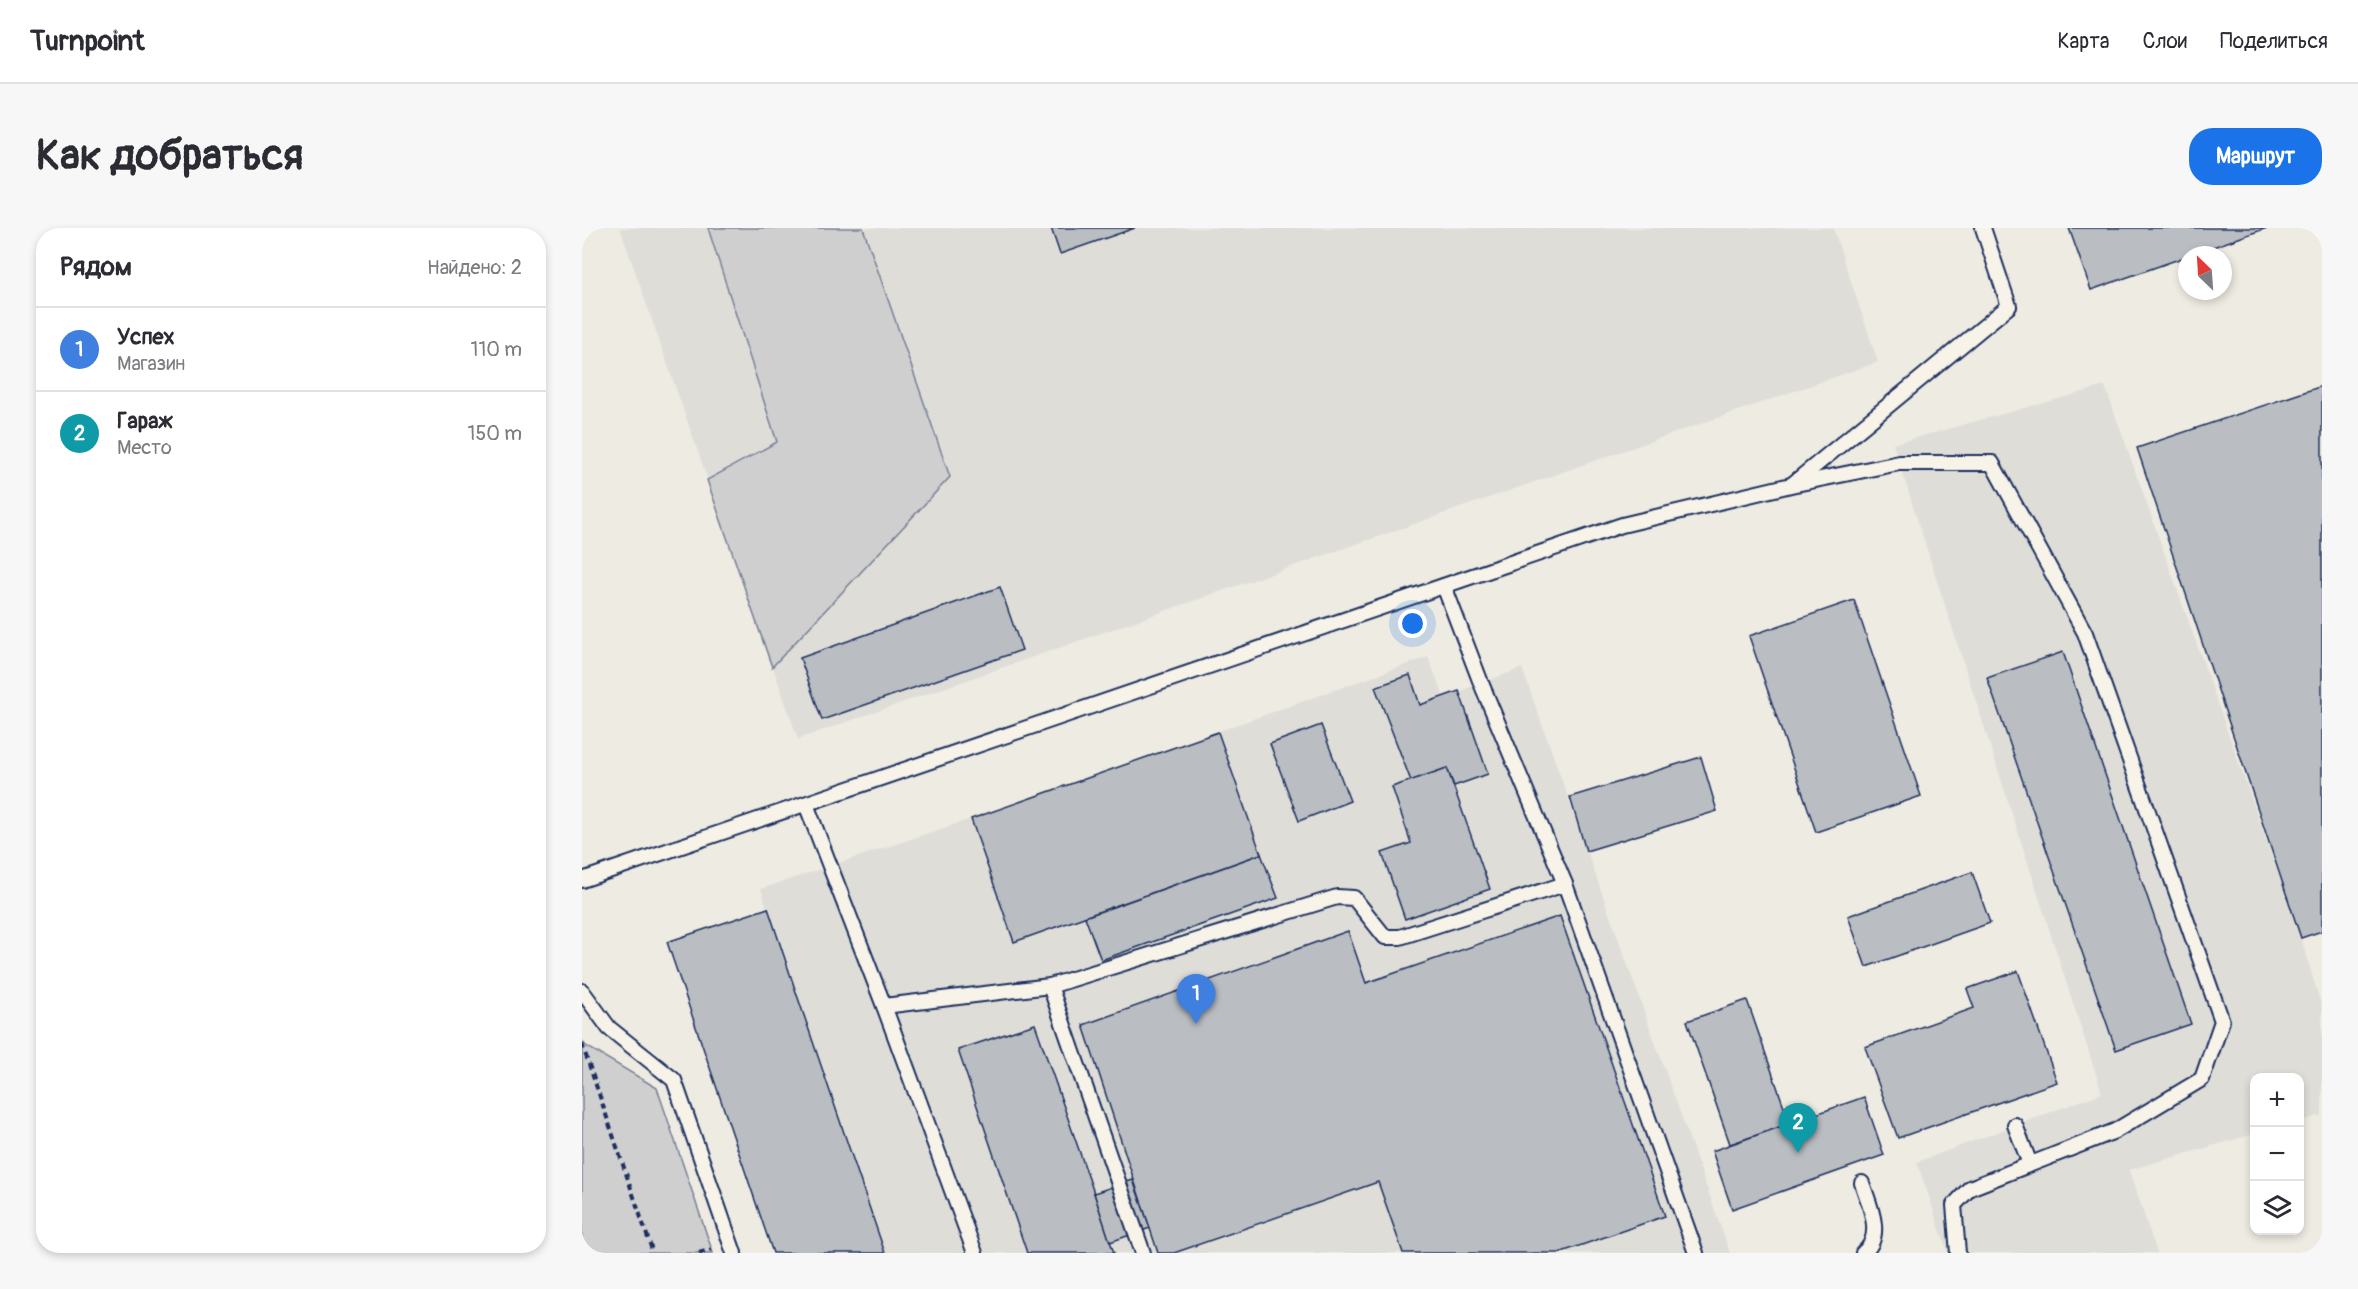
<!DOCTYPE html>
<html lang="ru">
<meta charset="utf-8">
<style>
:root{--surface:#fff;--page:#f7f7f7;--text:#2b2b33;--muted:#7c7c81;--line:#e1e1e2;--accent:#1a73e8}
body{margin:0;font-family:Pangolin,sans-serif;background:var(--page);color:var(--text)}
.controls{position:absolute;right:18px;bottom:18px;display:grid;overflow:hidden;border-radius:12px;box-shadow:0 3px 9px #0003}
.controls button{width:54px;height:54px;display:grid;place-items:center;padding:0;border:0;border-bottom:2px solid var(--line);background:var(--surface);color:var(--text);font:30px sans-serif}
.compass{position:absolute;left:1596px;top:18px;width:54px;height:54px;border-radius:50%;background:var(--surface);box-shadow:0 3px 9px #0003;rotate:335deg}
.you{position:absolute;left:831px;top:396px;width:21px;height:21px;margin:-15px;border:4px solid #fff;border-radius:50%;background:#1a73e8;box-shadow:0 0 0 9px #1a73e833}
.badge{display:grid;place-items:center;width:39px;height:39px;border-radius:50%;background:var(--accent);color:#fff;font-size:20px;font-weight:700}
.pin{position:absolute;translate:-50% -50px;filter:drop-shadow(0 2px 3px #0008)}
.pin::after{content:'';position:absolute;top:32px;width:21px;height:18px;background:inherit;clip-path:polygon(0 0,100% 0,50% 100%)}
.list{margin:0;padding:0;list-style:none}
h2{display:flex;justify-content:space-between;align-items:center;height:78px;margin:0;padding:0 24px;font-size:26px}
h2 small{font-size:20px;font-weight:400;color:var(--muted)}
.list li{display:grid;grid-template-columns:39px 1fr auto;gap:18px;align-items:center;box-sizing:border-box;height:84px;padding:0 24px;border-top:2px solid var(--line)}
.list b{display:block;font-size:22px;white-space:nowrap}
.list p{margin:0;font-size:20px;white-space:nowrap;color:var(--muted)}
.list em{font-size:20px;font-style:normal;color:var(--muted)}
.icon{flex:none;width:33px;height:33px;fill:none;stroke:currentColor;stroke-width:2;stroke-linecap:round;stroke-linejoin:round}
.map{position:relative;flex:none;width:1740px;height:1025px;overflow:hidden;border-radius:24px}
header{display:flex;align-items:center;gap:36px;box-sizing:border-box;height:84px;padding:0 30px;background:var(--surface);border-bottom:2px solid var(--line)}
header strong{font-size:28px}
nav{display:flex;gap:33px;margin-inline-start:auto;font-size:21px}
.intro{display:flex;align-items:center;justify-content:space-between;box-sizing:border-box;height:144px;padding:0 36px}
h1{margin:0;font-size:42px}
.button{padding:15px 27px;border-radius:24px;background:var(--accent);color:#fff;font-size:21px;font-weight:700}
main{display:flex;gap:36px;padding:0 36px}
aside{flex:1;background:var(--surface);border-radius:24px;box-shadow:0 3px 9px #0003}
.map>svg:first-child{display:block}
</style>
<header>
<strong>Turnpoint</strong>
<nav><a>Карта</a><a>Слои</a><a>Поделиться</a></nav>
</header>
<div class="intro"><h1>Как добраться</h1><a class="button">Маршрут</a></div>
<main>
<aside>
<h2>Рядом<small>Найдено: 2</small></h2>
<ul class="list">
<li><span class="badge" style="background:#3f7fe0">1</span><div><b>Успех</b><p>Магазин</p></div><em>110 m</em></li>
<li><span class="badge" style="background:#0f9aa8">2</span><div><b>Гараж</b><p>Место</p></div><em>150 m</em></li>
</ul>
</aside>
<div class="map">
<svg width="1740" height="1025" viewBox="0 0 1740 1025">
<rect width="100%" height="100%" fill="#eeebe2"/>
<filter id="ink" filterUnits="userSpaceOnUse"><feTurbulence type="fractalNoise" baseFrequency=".0167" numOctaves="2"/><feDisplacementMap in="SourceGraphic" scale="12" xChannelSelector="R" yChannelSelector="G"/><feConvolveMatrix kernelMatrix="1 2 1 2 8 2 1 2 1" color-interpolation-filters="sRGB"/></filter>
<g filter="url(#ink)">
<g fill="#deddd8">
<path d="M38,0h1213l45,134 -1080,377z"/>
<path d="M1523,158l196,552 21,70v107l-22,6v-43h-46v56l-125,36 28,83h-209l-31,-91 185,-69 -209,-649z"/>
<path d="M846,429l16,40 78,-29 208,585h-957l-106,-311 100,-34 -6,-19 210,-70z"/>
</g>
<g fill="#cfcfcf" stroke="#757f96" stroke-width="1.5">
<path d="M126,0h155l87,249 -178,190 -65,-187 70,-38z"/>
<path d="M0,813l4,5 71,42 56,165h-131z"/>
</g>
<g fill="#babdc2" stroke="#1b2f5e" stroke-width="1.5">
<path d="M469,0h84l-75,26z"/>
<path d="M1487,0h198l-176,62z"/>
<path d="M1740,158v545l-21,7 -164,-490z"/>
<path d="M418,359l22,63 -200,70 -22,-62z"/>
<path d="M1272,372l67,196 -105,36 -67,-196z"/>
<path d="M1481,424l128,372 -75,26 -129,-372z"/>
<path d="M828,447l10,30 39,-14 29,83 -34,12 -7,-18 -36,13 -36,-94z"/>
<path d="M739,497l29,76 -51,20 -29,-77z"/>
<path d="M636,504l43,122 -247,88 -43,-123z"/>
<path d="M1119,529l16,54 -131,40 -16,-54z"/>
<path d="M865,540l43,121 -85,30 -23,-66 29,-10 -19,-56z"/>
<path d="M679,626l17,44 -177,62 -16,-43z"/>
<path d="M1390,644l18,51 -124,44 -18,-51z"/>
<path d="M186,680l28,84 89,261h-112l-106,-311z"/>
<path d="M978,688l105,300 -106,37h-156l-25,-71 -204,71h-16l-75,-228 265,-94 18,52z"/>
<path d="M1436,743l39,111 -159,56 -33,-91 109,-39 -7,-19z"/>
<path d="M1165,772l43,124 -60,20 -43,-123z"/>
<path d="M453,796l59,169 20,60h-87l-69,-203z"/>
<path d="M1282,869l20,58 -152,54 -20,-58z"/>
<path d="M551,952l17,48 -40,14 -16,-49z"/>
</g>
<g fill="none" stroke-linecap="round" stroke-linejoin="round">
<defs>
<g id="service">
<path d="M1212,255l215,-177 -26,-78"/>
<path d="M862,358l37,97 84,201"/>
<path d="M224,576l78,202 166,-20 93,267"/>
<path d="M0,652l1040,-355 169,-40 108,-22h93l93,170 137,388 -20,58 -87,52 -145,57 -16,17 4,48"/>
<path d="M468,758l287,-89 17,1 31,39h15l165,-53 131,369"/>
<path d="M0,763l27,37 65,52 60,173"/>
<path d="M302,778l91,247"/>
<path d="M1433,897l15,39"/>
<path d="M1280,955c7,21 23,53 1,70"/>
</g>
</defs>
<use href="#service" stroke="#1b2f5e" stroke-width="18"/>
<g stroke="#1b2f5e" stroke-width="4" stroke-dasharray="6 4.5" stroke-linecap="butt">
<path d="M0,816l71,209"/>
<path d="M117,1025l13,-4"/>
</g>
<use href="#service" stroke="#f7f3e8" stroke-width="14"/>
</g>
</g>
</svg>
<div class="controls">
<button>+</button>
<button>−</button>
<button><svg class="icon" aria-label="layers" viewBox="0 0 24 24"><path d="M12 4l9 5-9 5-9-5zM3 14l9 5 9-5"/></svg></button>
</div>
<svg class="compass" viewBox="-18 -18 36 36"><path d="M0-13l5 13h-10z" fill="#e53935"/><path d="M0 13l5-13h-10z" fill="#7c7c81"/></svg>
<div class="you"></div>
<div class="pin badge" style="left:614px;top:796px;background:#3f7fe0">1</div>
<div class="pin badge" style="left:1216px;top:925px;background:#0f9aa8">2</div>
</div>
</main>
